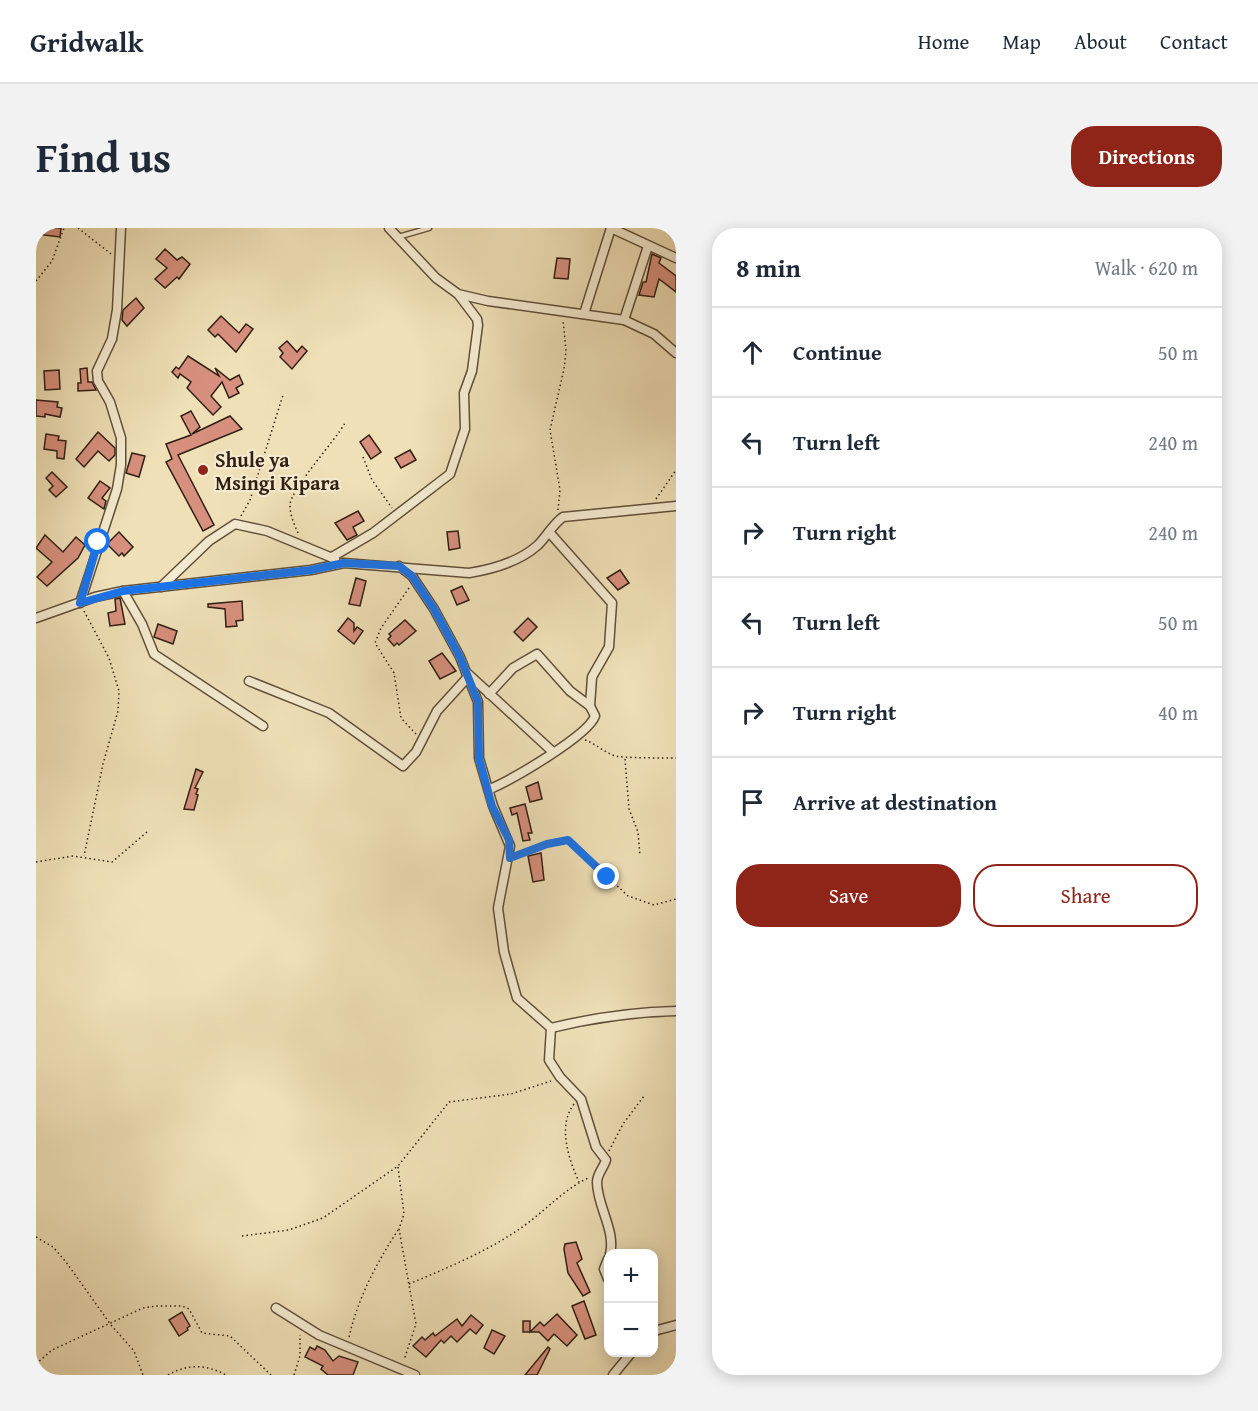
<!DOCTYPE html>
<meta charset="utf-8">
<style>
:root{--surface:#fff;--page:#f2f2f3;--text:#1f2937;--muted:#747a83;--line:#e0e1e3;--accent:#8f2418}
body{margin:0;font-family:"Gentium Book Plus",serif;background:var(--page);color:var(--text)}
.controls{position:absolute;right:18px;bottom:18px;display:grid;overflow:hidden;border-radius:12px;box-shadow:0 3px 15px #0003}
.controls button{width:54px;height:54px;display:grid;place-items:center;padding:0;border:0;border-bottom:2px solid var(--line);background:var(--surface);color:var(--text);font:30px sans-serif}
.stop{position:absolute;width:18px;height:18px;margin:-14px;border:4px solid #1a73e8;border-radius:50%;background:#fff}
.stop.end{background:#1a73e8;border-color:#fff;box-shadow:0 2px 6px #0008}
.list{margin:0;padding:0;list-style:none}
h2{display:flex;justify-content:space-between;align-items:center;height:78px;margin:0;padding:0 24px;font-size:26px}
h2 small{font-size:20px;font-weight:400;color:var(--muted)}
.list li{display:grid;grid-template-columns:39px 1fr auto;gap:18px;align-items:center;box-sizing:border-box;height:90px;padding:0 24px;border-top:2px solid var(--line)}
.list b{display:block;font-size:22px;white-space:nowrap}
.list em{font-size:20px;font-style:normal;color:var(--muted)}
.actions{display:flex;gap:12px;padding:18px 24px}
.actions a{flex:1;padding:14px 0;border:2px solid var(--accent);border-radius:24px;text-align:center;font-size:21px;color:var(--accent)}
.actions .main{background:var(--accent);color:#fff}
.icon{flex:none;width:33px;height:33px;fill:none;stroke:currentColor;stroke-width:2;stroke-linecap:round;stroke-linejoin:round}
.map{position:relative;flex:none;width:640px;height:1147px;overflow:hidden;border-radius:24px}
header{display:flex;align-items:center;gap:36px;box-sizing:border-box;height:84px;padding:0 30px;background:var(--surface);border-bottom:2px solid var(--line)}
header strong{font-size:28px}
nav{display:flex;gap:33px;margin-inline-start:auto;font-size:21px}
.intro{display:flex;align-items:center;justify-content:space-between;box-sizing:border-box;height:144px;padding:0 36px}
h1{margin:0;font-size:42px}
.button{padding:15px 27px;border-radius:24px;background:var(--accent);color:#fff;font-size:21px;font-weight:700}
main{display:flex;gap:36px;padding:0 36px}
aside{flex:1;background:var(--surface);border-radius:24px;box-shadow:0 3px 15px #0003}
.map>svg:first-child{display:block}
</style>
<header>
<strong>Gridwalk</strong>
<nav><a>Home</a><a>Map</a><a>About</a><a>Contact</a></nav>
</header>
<div class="intro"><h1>Find us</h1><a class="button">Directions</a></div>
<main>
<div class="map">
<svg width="640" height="1147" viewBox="0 0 640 1147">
<rect width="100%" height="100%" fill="#efe0b7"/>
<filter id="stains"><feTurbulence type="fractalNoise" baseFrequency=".00333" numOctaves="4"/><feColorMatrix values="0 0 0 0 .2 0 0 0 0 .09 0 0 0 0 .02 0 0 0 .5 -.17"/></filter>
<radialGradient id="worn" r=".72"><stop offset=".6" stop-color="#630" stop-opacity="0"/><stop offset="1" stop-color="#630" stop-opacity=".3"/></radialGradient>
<g fill="#d7907e" stroke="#301f11" stroke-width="1.5">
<path d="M0,0h25l-1,9 -24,-3z"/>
<path d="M129,21l12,11 5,-3 8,7 -11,15 -2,-2 -12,11 -10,-9 12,-11 -11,-9z"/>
<path d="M616,26l9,4 -2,5 17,13v16l-17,-13 -5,18 -15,-2 4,-13h3z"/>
<path d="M521,30l13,1 -2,20 -14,-1z"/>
<path d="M100,70l8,10 -17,18 -5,-6 1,-10z"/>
<path d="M185,88l18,17 7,-9 7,5 -17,23 -18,-18 -3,3 -7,-7z"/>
<path d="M251,113l10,11 5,-6 5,5 -15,18 -12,-12 3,-4 -4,-5z"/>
<path d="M152,128l31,20 -4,-8 15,12 9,-5 4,9 -7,4 3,5 -10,5 -7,-16 -11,14 10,11 -8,8 -26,-27 4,-6 -11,-8 -2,4 -6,-6 4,-5 3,2z"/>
<path d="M51,140l1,14h4l4,8 -18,1v-8h3l-1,-14z"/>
<path d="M23,142l1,19 -15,1 -1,-19z"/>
<path d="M0,172l22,2 -1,5 5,1 -2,9 -15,-3v3l-9,-1z"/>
<path d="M155,183l9,16 -8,7 38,-18 12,13 -64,26 36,70 -11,6 -37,-69 6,-3 -6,-15 25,-9 -10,-19z"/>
<path d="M62,204l17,16v7l-6,6 -11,-10 -14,16 -8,-8z"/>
<path d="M10,206l13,2 -1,4 8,1 -2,18 -7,-1v-7l-13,-2z"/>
<path d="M333,207l12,17 -10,7 -11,-17z"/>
<path d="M374,222l6,10 -15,8 -6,-10z"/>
<path d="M96,225l13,3 -6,21 -13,-4z"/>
<path d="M16,244l15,15 -11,10 -7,-7 4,-4 -7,-8z"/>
<path d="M64,253l10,7 -8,10 4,3 -2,8 -16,-11z"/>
<path d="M322,283l6,10 -11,6 4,8 -10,5 -12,-17z"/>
<path d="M422,303l2,17 -11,2 -2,-18z"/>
<path d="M83,304l14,15 -9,9 -2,-3 -3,3 -12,-12z"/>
<path d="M9,307l18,17 13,-15 9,8 -7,13 -31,28 -10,-9 15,-15 -16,-14z"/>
<path d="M584,342l9,13 -11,7 -11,-12z"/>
<path d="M320,350l10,3 -6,25 -11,-2z"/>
<path d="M426,358l7,14 -12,5 -6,-14z"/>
<path d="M84,370l5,26 -15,2 -2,-13 8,-2 -1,-12z"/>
<path d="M206,373l1,19 -7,1 1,5 -11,1 -1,-18 -17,-2v-3z"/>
<path d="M312,390l6,5v8l3,-4 6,4 -9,13 -16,-13z"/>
<path d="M492,390l9,9 -14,14 -9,-9z"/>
<path d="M369,392l11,11 -17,14 -2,-2 -3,3 -6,-7 3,-3 -2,-2z"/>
<path d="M122,396l19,7 -4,13 -19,-7z"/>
<path d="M406,425l14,18 -16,8 -11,-18z"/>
<path d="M160,541l7,3 -8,16 3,1 -2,5 2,1 -4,15 -10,-1z"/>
<path d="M502,554l4,17 -12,3 -4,-15z"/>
<path d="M489,576l7,29h-4l2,7 -7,1 -6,-28 -5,2 -2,-7z"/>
<path d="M505,625l3,27 -11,2 -5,-26z"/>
<path d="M540,1014l6,17 -5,4 13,29 -7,4 -15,-23 -4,-24 1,-5z"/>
<path d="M548,1073l12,34 -11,4 -13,-33z"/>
<path d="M146,1084l8,14 -3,2 1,2 -9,6 -10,-16z"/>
<path d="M521,1086l20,21 -10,11 -13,-12 -6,7 -9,-9h-16v-11h7v11l10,-10 4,4z"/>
<path d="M435,1087l12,10 -7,9 -6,-5 -13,13 -6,-6 -7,7 -3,-3 -15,17 -13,-11 9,-9 3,3 8,-7 2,3 22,-17 5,7z"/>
<path d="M456,1102l13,6 -11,18 -10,-6z"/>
<path d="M281,1118l8,4 8,11 6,-5 19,6 -5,13h-25l-7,-6 2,-3 -18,-9 5,-10 5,3z"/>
<path d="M512,1119l2,2 -13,26h-12z"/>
</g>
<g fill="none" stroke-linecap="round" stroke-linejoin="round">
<defs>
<path id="lane" d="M362,9l31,-9"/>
<g id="street">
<path d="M353,0l47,50 22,16 30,7 136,19 30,14 22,19"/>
<path d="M575,0l65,30"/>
<path d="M548,86l27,-86"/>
<path d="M588,92l24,-74"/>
<path d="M513,304l63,71 -3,44 -17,30 -2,29"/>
<path d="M296,329l41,-24 77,-59 15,-45 -1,-36 8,-22 6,-46 -1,-6 -19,-25"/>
<path d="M363,338l13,10 22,33 26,48 18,45 1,56 14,48 17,40 -12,62 6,44 13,46 34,30 -2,32 11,17 21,22 15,48 10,13c-2,7 -9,14 -9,22 0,24 19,49 13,72"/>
<path d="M125,359l48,-46 26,-17 32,7 68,28"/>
<path d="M87,363l19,33 12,30 109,72"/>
<path d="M44,375l37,-114 4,-24v-27l-11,-36 -12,-21 -1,-10 15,-32 5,-29 4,-82"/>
<path d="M0,390l59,-21 28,-6 188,-21 33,-7 125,10c25,-4 50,-11 69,-28 9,-9 15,-21 25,-28l113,-11"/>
<path d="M430,444l87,80"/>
<path d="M213,453l80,32 74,53 13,-14 21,-41 30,-33"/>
<path d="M453,466l24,-26 24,-14 33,37 20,15 5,10c-7,20 -84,64 -105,73"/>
<path d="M515,800c41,-10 83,-16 125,-17"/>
<path d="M572,1031l-4,10 4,10"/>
<path d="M240,1080l43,27 96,40"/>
<path d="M618,1103l22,-6"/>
<path d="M577,1147l19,-23"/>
</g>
</defs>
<use href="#lane" stroke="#604f3a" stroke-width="7"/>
<use href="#street" stroke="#604f3a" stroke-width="11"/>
<g stroke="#301f11" stroke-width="1.5" stroke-dasharray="1.5 3" stroke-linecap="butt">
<path d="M42,0l33,26"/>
<path d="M0,53l16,-20 12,-33"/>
<path d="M327,229l9,23 20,28"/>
<path d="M620,271l20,-29"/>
<path d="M522,282l2,-20 -10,-60 14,-61 2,-18 -3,-31"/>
<path d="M205,288l9,-16 33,-105"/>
<path d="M262,305c-4,-9 -8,-18 -8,-28 0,-15 45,-64 55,-82"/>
<path d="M373,360l-28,40 -6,15 19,30 7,45 15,16"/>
<path d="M48,383l25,47 10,33 -1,20 -15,53 -19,92"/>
<path d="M549,512c11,4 19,12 30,16 6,2 51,2 61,2"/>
<path d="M589,531l4,50 9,23 2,24"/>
<path d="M480,627l52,-15 60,56 26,9 22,-6"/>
<path d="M0,634l37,-6 39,6 35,-30"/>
<path d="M538,876c-17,22 -5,56 5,78"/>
<path d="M573,923l14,-27 21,-28"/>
<path d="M362,939l6,47 -5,15 17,95 -12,36"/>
<path d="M206,1008l47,-6 34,-12 75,-52 51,-64 62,-8 40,-13"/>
<path d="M0,1009l17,10 13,15 45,63 23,26 9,24"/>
<path d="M373,1056c38,-16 77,-32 112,-56 23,-16 42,-38 67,-50"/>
<path d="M313,1109c9,-39 27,-73 49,-107"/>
<path d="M0,1136l16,-14 91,-42 13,-2h26l7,3 13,24 28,3 41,39"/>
<path d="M132,1147c19,-11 38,-11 58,0"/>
<path d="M258,1147l6,-19v-21"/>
</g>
<use href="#lane" stroke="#f5ebd0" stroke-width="4"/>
<use href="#street" stroke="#f5ebd0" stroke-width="8"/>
</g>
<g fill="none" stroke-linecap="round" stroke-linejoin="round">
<path stroke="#1a73e8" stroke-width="8" d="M62,314l-18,61 43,-12 188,-21 33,-7 55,3 13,10 22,33 26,48 18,45 1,56 13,48 17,34 1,18 37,-14 21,-4 39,37"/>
</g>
<circle fill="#8f2418" stroke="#f5ebd0" stroke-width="2" cx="167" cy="242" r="6"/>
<g text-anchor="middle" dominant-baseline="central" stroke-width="4.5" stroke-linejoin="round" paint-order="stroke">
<g font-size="20" font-weight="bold" fill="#301f11" stroke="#f5ebd0" text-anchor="start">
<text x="179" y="231">Shule ya<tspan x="179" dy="23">Msingi Kipara</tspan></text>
</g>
</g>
<rect width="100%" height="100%" filter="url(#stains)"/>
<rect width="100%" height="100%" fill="url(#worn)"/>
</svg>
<div class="controls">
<button>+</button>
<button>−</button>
</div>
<div class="stop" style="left:62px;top:314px"></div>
<div class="stop end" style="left:571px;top:649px"></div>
</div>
<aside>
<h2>8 min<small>Walk · 620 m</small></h2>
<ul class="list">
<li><svg class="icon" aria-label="ahead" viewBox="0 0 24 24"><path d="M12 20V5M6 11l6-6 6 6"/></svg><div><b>Continue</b></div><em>50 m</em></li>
<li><svg class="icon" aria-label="left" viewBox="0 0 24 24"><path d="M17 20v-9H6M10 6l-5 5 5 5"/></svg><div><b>Turn left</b></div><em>240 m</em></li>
<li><svg class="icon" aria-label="right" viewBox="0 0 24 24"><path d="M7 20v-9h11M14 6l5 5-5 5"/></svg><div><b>Turn right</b></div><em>240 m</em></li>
<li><svg class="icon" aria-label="left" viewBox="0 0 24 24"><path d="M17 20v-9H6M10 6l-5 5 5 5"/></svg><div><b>Turn left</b></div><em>50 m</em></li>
<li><svg class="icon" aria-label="right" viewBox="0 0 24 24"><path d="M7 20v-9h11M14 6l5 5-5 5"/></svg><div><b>Turn right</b></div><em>40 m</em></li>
<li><svg class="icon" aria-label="arrive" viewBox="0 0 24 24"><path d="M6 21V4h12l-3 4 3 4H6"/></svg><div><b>Arrive at destination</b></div></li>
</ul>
<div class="actions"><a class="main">Save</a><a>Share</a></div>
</aside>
</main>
